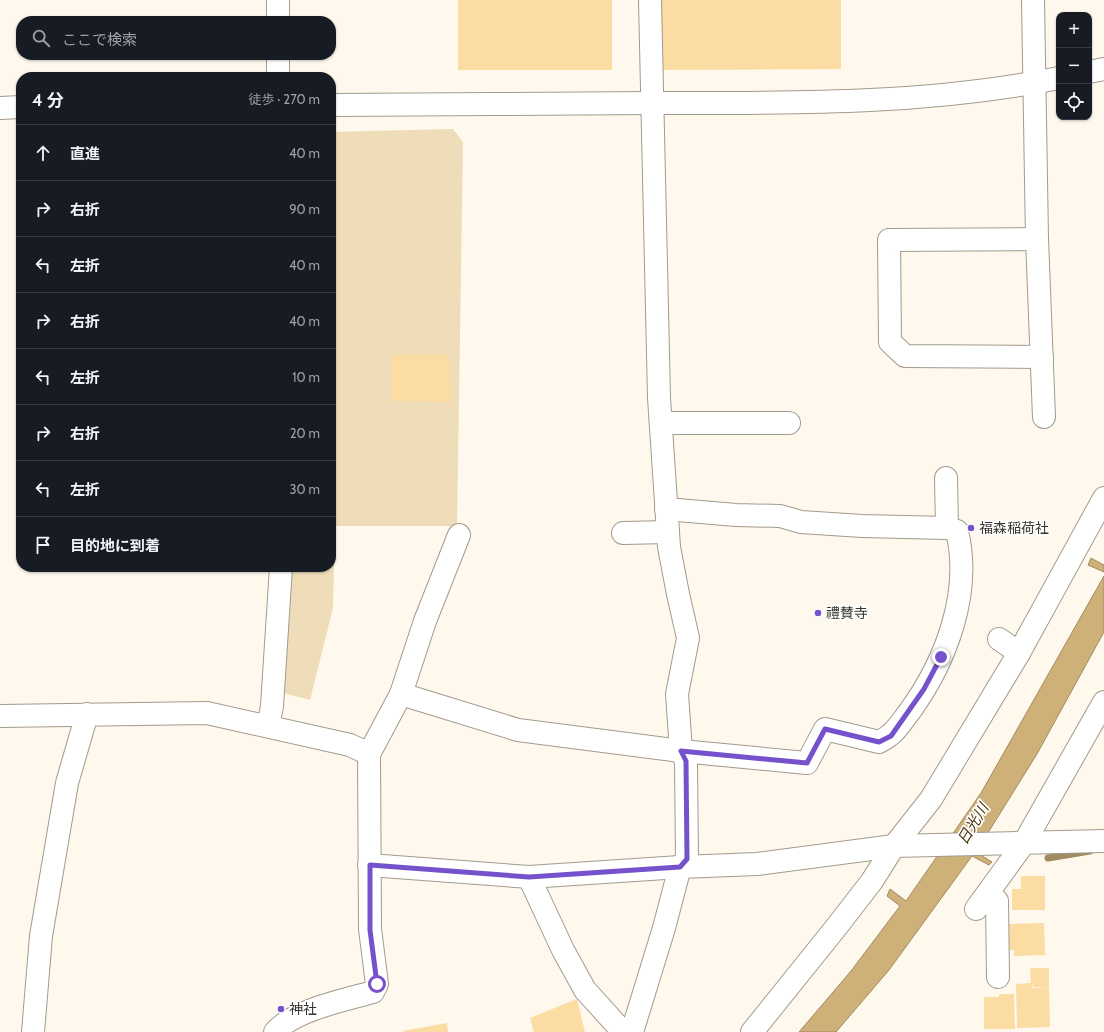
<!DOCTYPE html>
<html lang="ja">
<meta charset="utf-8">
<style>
:root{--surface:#171b24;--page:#20242c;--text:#f1f3f6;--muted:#9ea1a6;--line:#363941}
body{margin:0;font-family:Cabin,"Noto Sans JP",sans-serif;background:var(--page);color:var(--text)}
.controls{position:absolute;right:12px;top:12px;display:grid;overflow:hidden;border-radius:8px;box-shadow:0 1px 3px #0004}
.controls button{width:36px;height:36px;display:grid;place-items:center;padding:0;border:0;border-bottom:1px solid var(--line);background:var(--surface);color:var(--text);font:20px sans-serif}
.stop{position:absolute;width:12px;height:12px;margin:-9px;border:3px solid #7552cb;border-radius:50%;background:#fff}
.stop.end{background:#7552cb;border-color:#fff;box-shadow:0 1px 4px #0008}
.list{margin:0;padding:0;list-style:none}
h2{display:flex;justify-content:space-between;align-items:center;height:52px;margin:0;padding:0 16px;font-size:17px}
h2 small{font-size:13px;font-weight:400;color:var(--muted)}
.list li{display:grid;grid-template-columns:26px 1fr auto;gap:12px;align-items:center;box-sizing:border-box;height:56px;padding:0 16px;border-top:1px solid var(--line)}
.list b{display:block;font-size:15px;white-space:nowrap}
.list em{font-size:13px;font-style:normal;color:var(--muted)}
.icon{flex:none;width:22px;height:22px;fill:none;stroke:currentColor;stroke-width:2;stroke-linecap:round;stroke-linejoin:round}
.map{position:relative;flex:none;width:1104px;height:1032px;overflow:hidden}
.search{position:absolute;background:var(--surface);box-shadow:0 1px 3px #0004;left:16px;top:16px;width:320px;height:44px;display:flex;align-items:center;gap:10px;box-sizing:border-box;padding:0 14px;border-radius:16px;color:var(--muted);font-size:15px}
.panel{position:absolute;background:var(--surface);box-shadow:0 1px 3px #0004;left:16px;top:72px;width:320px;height:500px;border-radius:16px}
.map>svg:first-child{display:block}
</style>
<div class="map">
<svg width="1104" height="1032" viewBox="0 0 1104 1032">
<rect width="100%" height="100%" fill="#fff8ec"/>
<path fill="#efdcb9" d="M453,129l10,13 -6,384h-122l-2,82 -23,92 -38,-10 10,-123h49v-435z"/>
<g fill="#ceb079" stroke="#a18b62">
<path d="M1091,558l13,7v7l-16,-7z"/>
<path d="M1104,576v56l-67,122 -61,98 16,10 -3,3 -17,-9 -83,114 -53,62h-37l52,-61 49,-65 -13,-10 3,-7 16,12 75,-108z"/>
</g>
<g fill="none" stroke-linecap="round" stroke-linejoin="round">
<path stroke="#a18b62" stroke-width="7" d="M1048,858l42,-7"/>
</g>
<g fill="#fbdca3">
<rect x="458" y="0" width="154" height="70"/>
<path d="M657,0h184v69l-184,1z"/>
<path d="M392,355h57l3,47 -60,-1z"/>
<path d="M1021,876h24v34h-33v-21h9z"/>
<path d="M1044,923l1,32 -31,1v-6h-5l-1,-26z"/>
<path d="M1030,968h19v19h-16l-1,-4v5l17,-1 1,40 -33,1 -1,-44 15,-1z"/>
<path d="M999,994h15l1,35h-31v-32h15z"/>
<path d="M577,999l8,33h-51l-4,-14z"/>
<path d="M447,1023l1,9h-45v-1z"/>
</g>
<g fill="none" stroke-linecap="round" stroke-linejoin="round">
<defs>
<g id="minor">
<path d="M278,0v21"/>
<path d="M1033,0l4,239 7,178"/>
<path d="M278,55v22"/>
<path d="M1089,72l15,-3"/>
<path d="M331,105c108,0 215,-2 323,-2 135,0 271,2 405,-25"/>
<path d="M0,108l21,-1"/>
<path d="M1037,239l-148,1 1,102 15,14 137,1"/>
<path d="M661,423h128"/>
<path d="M666,509l70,6 44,1 21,6 61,4 85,2"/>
<path d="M623,533l45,-1"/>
<path d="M999,639l20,14"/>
<path d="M401,694l117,36 163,21 126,12 18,-34 54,13c16,-8 20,-17 31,-31 36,-50 62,-118 47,-180l-10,-3 -1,-50"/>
<path d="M0,716l207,-3 143,32 19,9 1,175 7,55 -4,8c-28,8 -79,18 -98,40"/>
<path d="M268,726l4,-20 9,-139"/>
<path d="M369,754l32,-60 24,-73 34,-86"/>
<path d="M369,865l160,12 151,-10 77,-3 137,-18 210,-5"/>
<path d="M529,877l34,73 22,40 38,42"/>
<path d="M988,893l9,8 1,76"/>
<path d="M976,909l48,-66 80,-141"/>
<path d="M33,1032l8,-96 26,-153 20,-69"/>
<path d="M632,1032l32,-104 16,-61 7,-8 -1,-98 -5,-10 -4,-57 11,-56 -10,-44 -9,-47 -10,-149 -9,-398"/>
<path d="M752,1032l86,-107 34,-44 22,-35 37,-47 88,-146 85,-155"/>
</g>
</defs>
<use href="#minor" stroke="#a29a8d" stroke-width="24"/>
<use href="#minor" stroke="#fff" stroke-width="22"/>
</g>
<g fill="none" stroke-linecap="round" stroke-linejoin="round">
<path stroke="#7552cb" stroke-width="5" d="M377,984l-7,-54v-65l159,12 151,-10 7,-8 -1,-98 -5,-10 126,12 18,-34 54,13 12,-6 33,-47 17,-32"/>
</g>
<g fill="#7552cb" stroke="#fff" stroke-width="1.5">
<circle cx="971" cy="528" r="4"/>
<circle cx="818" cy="613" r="4"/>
<circle cx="281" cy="1009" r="4"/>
</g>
<g text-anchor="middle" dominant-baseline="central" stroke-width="3.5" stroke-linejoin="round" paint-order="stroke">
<g font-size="14" fill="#37342e" stroke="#fff" text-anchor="start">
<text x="979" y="528">福森稲荷社</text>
<text x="826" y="613">禮賛寺</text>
<text x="289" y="1009">神社</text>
</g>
<g font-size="15" font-style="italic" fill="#4c3709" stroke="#fff">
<text transform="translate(973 824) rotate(-59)">日光川</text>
</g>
</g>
</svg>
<div class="controls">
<button>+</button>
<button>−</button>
<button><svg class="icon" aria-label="locate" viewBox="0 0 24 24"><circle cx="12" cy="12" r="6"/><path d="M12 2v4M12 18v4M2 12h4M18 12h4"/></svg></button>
</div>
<div class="stop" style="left:377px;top:984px"></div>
<div class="stop end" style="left:941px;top:657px"></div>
<div class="search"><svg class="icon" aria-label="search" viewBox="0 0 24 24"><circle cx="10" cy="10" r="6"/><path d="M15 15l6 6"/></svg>ここで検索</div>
<section class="panel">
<h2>4 分<small>徒歩 · 270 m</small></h2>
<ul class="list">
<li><svg class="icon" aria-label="ahead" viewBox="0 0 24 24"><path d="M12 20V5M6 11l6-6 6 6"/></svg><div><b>直進</b></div><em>40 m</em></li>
<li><svg class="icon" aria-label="right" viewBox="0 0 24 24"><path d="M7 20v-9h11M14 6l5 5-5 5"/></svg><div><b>右折</b></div><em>90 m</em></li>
<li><svg class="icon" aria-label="left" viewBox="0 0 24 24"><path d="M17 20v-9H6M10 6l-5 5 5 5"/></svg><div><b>左折</b></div><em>40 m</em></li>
<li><svg class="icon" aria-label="right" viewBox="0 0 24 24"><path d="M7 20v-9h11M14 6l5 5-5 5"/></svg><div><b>右折</b></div><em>40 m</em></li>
<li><svg class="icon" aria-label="left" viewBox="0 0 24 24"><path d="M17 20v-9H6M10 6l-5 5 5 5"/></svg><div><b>左折</b></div><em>10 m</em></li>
<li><svg class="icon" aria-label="right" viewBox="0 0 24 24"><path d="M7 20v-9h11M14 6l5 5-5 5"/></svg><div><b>右折</b></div><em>20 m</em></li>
<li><svg class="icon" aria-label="left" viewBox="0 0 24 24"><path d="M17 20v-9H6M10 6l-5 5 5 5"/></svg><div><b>左折</b></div><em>30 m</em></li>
<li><svg class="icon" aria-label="arrive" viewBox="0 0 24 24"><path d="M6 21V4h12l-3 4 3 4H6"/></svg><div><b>目的地に到着</b></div></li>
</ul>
</section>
</div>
